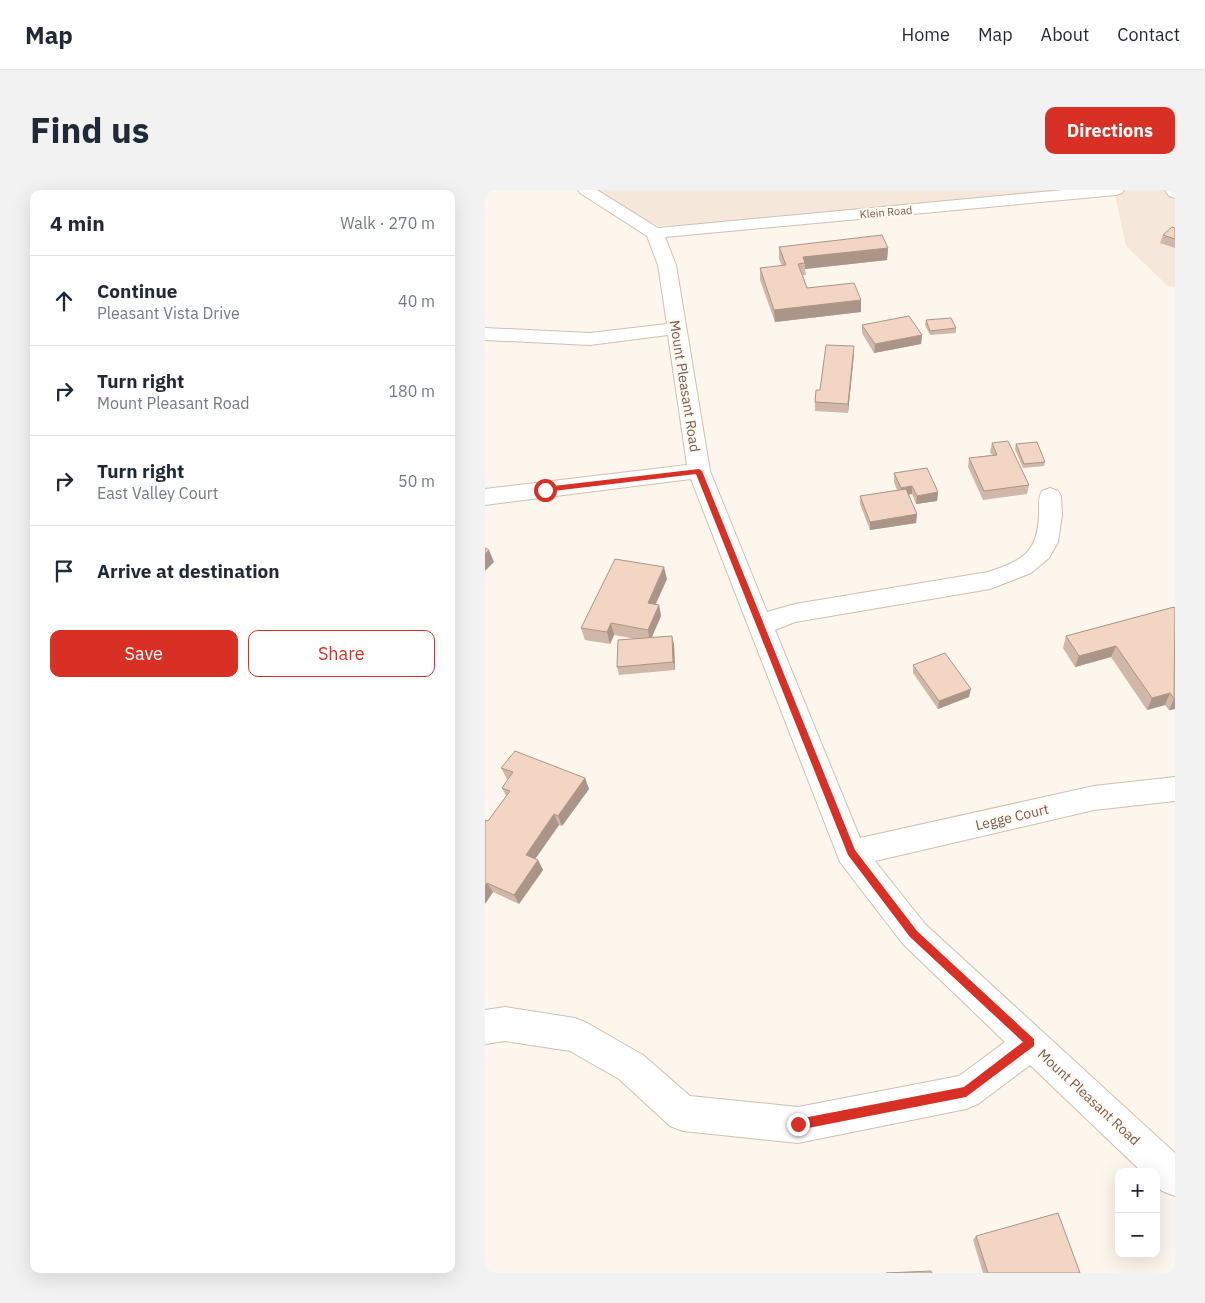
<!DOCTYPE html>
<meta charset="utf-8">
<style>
:root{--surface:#fff;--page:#f2f2f3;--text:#1f2937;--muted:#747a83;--line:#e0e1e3;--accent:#d93025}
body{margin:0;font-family:"IBM Plex Sans",sans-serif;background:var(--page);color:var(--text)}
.controls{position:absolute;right:15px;bottom:15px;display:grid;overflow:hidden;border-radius:10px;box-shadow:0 5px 20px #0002}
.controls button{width:45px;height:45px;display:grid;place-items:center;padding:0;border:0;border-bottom:1px solid var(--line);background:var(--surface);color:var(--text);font:25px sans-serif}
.stop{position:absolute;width:15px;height:15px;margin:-11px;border:4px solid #d93025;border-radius:50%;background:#fff}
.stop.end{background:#d93025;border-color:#fff;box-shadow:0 1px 5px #0008}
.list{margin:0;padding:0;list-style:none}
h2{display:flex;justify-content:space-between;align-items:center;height:65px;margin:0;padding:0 20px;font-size:21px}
h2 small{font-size:16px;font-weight:400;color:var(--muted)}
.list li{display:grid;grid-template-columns:32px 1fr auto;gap:15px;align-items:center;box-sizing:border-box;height:90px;padding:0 20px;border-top:1px solid var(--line)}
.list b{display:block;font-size:19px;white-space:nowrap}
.list p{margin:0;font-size:16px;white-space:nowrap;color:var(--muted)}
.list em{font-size:16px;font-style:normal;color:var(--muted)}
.actions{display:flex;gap:10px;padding:15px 20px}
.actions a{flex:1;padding:11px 0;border:1px solid var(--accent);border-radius:10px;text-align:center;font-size:18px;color:var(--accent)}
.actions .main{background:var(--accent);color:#fff}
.icon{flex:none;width:28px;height:28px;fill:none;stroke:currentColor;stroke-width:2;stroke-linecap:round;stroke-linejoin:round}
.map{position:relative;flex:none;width:690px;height:1083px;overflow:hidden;border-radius:10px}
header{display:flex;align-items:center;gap:30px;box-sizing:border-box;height:70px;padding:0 25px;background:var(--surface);border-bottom:1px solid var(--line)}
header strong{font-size:24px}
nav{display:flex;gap:28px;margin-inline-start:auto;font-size:18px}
.intro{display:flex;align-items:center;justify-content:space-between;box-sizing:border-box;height:120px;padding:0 30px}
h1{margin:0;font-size:35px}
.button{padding:12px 22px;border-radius:10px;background:var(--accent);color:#fff;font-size:18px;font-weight:700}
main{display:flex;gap:30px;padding:0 30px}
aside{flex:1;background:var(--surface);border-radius:10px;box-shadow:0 5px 20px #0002}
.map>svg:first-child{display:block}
</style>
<header>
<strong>Map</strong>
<nav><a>Home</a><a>Map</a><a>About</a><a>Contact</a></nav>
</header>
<div class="intro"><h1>Find us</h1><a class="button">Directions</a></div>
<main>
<aside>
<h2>4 min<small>Walk · 270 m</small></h2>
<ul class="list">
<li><svg class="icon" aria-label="ahead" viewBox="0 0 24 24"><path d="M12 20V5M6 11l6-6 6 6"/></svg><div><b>Continue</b><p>Pleasant Vista Drive</p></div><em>40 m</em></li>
<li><svg class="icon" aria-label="right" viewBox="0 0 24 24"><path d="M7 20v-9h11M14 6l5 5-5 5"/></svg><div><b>Turn right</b><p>Mount Pleasant Road</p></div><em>180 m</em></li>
<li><svg class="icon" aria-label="right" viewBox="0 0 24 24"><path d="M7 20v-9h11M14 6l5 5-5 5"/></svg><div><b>Turn right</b><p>East Valley Court</p></div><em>50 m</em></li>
<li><svg class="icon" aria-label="arrive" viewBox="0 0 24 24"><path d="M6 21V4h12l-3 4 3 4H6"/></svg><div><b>Arrive at destination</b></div></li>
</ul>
<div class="actions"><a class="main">Save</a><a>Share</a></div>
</aside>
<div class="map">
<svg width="690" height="1083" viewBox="0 0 690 1083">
<rect width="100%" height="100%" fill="#fdf6ec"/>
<g fill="#f5e8da">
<path d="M106,0h496l-122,17 -306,19 -38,-17z"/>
<path d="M629,0h61v97l-7,-1 -42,-40z"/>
</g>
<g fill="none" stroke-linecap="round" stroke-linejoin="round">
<defs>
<g id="minor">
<path d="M93,0h19l61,38 405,-38h61l-2,3 -6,2 -451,42 11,28 34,206 57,141 28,-8 193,-32c35,-12 50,-19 51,-59 0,-8 -1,-15 3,-22l8,-3 8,3 3,5 1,19 -4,27 -9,16 -18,15 -41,16 -195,33 -20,8 85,208 234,-52 81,-9v24l-81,9 -219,51 50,63 250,229v43l-13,-5 -6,-6v-13h-14l-112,-107 -52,39 -12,5 -168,34 -115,-12 -13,-5 -51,-47 -49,-28 -65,-10 -20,3v-34l20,-3 70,11 12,5 56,32 47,41 108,11 161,-31 46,-34 -102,-98 -63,-82 -149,-383 -206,26v-16l202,-24 -19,-130 -78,10 -105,-5v-12l105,5 77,-9 -9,-59 -11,-29 -67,-43z"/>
<path d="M680,0h10v8l-6,-2z"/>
</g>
</defs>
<use href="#minor" stroke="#d1beb0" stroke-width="2"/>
<use href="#minor" fill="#fff" fill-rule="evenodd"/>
</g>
<g fill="#d1b7a8">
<path d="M690,38v20l-15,-5 3,-8z"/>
<path d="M294,57l109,1 -1,12 -82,9 1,6h-3l4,13 54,24 -86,10 -15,-42v-12l22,-2 -3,-7z"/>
<path d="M441,130l30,8v5l-26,2 -5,-10z"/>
<path d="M377,135l60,10 -1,9 -47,9 -12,-20z"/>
<path d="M369,164l-6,59 -33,-2v-9l5,-12z"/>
<path d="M507,253l37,42 -2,9 -44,6 -15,-33 1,-9 23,-3 -2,-3z"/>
<path d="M531,254l29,18 -1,4 -21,2 -8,-19z"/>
<path d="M409,283l44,19 -1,9 -21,3 -4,-10 -3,1 8,19 -1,9 -46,7 -10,-26v-8l37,-6 -3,-8z"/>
<path d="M182,389l-11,25 3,1 2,11 -9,21 22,7 1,26 -56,5 -2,-8 19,-28 -22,-4 -4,9 -25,-4 -4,-12z"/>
<path d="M689,417l1,102 -6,1 -4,-5 -18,5 -36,-53 -36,10 -12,-19 3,-12z"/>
<path d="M428,475l56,32 -31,12 -25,-36z"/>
<path d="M16,578l84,10 4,11 -27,37 -3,-1 -24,34 3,1 5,10 -24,34 -26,-12 -8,12 3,-83 18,-25 -4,-8 6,-9h-1z"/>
<path d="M491,1046l104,37h-97l-10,-33z"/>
</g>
<g fill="#aa9588">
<path d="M403,58l-1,12 -82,9v-6l-2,-6z"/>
<path d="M376,110v12l-86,10 -1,-12z"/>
<path d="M437,145l-1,9 -47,9 1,-9z"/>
<path d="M369,156v8l-6,59v-9z"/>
<path d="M427,296v8l-12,2 1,-8z"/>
<path d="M453,302l-1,9 -21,3 1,-8z"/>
<path d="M432,324l-1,9 -46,7v-8z"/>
<path d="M4,360l5,12 -9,9v-17z"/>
<path d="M179,377l3,12 -16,35 -3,-11z"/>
<path d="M174,415l2,11 -11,25 -2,-11z"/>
<path d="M126,433l3,12 -4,9 -3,-12z"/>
<path d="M187,446l2,8 1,26 -2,-8z"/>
<path d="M631,456l-5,11 -36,10 4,-11z"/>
<path d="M486,499l-2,8 -31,12 1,-8z"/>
<path d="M685,503l-5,12 -18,5 5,-12z"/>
<path d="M689,509h1v10l-6,1z"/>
<path d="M100,588l4,11 -27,37 -4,-10z"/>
<path d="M69,624l5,11 -28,40 -5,-10z"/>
<path d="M53,670l5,10 -24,34 -5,-9z"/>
<path d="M2,693l6,9 -8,12v-18z"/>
</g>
<g fill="#f3d5c3" stroke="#aa9588">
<path d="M687,37l3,1v11l-12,-4z"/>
<path d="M397,45l6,13 -85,9 2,6 -7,1 9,24 47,-5 7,17 -87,10 -14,-42 26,-3 -7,-18z"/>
<path d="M424,126l13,19 -47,9 -13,-19z"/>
<path d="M466,128l5,10 -26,3 -4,-11z"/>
<path d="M341,155l28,1 -6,58 -33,-2 1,-12h4z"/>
<path d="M523,251l21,44 -45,6 -15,-33 28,-3 -5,-12z"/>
<path d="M552,252l8,20 -21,2 -8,-20z"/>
<path d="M442,278l11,24 -21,4 -5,-10 -11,2 -7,-15z"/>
<path d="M421,299l11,25 -47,8 -10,-26z"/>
<path d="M0,358l4,2 -4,4z"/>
<path d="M130,369l49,8 -16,36 11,2 -11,25 -37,-7 -4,9 -26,-4z"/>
<path d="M689,417l1,1 -1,91 -4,-6 -18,5 -36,-52 -37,10 -13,-20z"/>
<path d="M187,446l1,26 -56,5 1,-27z"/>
<path d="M460,463l26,36 -32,12 -26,-36z"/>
<path d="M30,561l70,27 -27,38 -4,-2 -28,41 12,5 -24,35 -27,-12 -2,3v-66l3,1 22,-30 -8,-3 11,-16 -12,-4z"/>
<path d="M573,1023l22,60h-92l-12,-37z"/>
<path d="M446,1081l1,2h-46z"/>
</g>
<path fill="#d93025" d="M214,279l3,2 153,379 62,81 117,108v7l-68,51 -168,33 -4,-2 -2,-4 2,-3 4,-2 166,-32 59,-45 -113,-105 -62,-82 -152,-381 -151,18 -3,-2 3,-3z"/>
<g text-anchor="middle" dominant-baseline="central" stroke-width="4.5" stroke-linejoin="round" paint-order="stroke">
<g font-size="11" fill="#7a5c4d" stroke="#fffaf3">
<text transform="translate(401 22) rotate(-5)">Klein Road</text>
</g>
<g font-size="14" fill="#7a5c4d" stroke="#fffaf3">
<text transform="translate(200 196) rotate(81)">Mount Pleasant Road</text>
<text transform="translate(527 627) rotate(-13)">Legge Court</text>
<text transform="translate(604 907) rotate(43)">Mount Pleasant Road</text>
</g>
</g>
</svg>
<div class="controls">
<button>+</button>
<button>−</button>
</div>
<div class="stop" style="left:60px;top:300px"></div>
<div class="stop end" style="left:313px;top:934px"></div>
</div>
</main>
